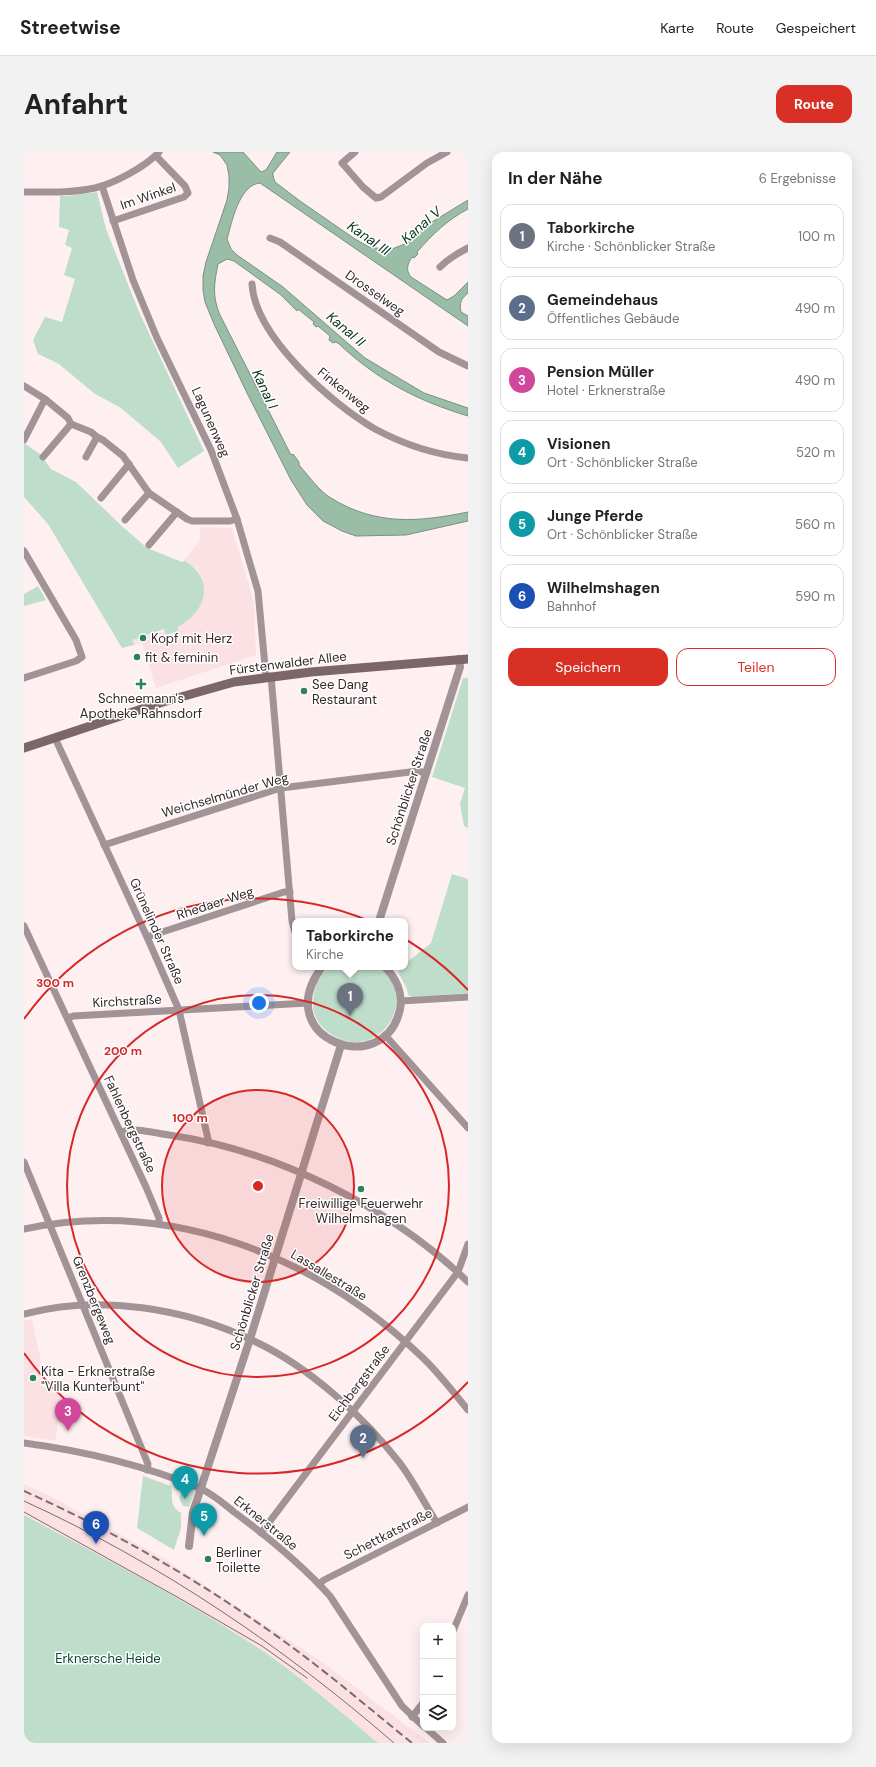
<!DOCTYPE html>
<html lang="de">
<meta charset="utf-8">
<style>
:root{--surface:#fff;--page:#f2f2f2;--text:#222;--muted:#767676;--line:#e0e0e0;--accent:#d93025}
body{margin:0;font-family:"DM Sans",sans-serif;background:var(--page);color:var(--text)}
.controls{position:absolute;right:12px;bottom:12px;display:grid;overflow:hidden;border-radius:8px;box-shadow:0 4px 16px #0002}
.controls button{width:36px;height:36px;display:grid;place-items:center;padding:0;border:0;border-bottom:1px solid var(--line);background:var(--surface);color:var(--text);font:20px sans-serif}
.you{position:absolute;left:235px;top:851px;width:14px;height:14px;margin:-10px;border:3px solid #fff;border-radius:50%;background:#1a73e8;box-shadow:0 0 0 6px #1a73e833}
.badge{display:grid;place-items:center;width:26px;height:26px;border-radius:50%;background:var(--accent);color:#fff;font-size:13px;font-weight:700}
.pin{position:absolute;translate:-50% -33px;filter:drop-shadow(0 1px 2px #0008)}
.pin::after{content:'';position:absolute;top:21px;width:14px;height:12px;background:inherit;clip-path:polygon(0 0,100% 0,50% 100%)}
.popup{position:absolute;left:268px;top:766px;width:116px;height:52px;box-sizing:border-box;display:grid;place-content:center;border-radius:8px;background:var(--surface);filter:drop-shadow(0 1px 3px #0005);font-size:13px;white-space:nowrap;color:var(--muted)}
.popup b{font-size:15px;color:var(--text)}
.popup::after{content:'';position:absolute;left:50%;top:100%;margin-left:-8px;border:8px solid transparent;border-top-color:var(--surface)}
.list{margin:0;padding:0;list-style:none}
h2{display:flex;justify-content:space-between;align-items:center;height:52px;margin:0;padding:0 16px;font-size:17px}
h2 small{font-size:13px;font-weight:400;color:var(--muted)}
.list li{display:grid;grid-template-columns:26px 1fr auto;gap:12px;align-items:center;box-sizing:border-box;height:64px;margin:0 8px 8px;padding:0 8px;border:1px solid var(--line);border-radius:12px}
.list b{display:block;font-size:15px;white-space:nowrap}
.list p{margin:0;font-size:13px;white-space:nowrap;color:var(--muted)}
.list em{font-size:13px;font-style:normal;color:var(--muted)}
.actions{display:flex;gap:8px;padding:12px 16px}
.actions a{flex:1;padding:9px 0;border:1px solid var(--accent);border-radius:12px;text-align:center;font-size:14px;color:var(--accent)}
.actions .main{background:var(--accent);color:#fff}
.icon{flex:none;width:22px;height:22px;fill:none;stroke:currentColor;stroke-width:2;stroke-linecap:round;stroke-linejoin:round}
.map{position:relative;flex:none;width:444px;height:1591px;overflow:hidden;border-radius:12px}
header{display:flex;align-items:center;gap:24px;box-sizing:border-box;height:56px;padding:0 20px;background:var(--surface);border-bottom:1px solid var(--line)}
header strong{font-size:19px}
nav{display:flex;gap:22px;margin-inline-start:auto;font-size:14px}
.intro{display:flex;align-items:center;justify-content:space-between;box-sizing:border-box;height:96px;padding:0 24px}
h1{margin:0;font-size:28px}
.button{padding:10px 18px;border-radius:12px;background:var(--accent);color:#fff;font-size:14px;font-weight:700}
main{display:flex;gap:24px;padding:0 24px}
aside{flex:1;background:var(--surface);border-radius:12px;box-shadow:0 4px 16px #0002}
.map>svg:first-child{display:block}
</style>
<header>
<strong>Streetwise</strong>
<nav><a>Karte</a><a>Route</a><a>Gespeichert</a></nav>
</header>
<div class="intro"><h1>Anfahrt</h1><a class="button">Route</a></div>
<main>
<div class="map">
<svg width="444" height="1591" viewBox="0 0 444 1591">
<rect width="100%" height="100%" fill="#fef0f1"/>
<g fill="#fbe1e4">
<path d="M176,375l32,1 22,74 2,53 -100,33 -14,-45 -8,2 -1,-5 45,-13 15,-11 9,-39 -7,-9 -11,-8 16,-19z"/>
<path d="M8,1167l10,47 -4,1 1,4 6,16 4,-2 14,11 -8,45 -31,-5v-115z"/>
<path d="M0,1332l28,13 111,61 158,103 109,82h-52l-65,-55 -61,-44 -67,-41 -161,-88z"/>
</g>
<g fill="#bfddcb">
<path d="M73,40l9,37 33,83 65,139 -26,17 -17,-26 -40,-34 -26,-14 -36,-30 -21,-10 -5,-14 12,-23 17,5 13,-43 -11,-4 8,-27 -7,-3 4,-15 -10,-3 1,-31h7z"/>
<path d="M0,291l17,12 10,14 25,13 47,45 24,21 35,14 3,-1c31,19 21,51 -7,66v4l-12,4 -2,-6 -31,11 1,5 -12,3 -74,-124 -24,-27z"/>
<path d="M14,434l8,14 -22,6v-12z"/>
<path d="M439,526h5v150l-4,-2 -4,-22 5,-16 -33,-11z"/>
<path d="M428,722l16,5v114l-55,4 -5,-2 -1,-6 -9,-17 2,-4 5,-1v-3l26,-21z"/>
<path d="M306,815h49c43,33 -2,98 -48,67 -11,-7 -18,-17 -18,-30 0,-14 5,-29 17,-37z"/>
<path d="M119,1324l28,10c3,11 -3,19 10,27v15l-7,22 -37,-22z"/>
<path d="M161,1336l10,3 -6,16 -6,-1 -4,-8 3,-8z"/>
<path d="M0,1363c76,41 155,81 228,129 45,29 85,65 126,99h-354z"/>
</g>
<path fill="#99bda7" stroke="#7b9082" d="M189,0h30l18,20 5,-2 11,-18h13l-17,21v3l2,6 25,19 55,38 14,8 6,1 17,1 15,-6 20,-18 41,-25v9c-21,11 -36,26 -51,43l1,2 -4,4 -2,-1c-4,6 -7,13 -1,20l36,23 7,-4 14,-14v11c-7,6 -9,10 -7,19l7,4v10l-208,-143c-21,2 -28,39 -33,56l4,10 6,6 46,32 82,71 59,35 44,15v8c-50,-15 -91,-36 -130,-73l-3,-1 -2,1 -4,-3 1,-4 -12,-10 -2,1 -3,-3 1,-2 -16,-13 -1,2 -16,-16 -47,-34 -7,-2 -9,5c-4,20 -6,32 2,51l71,140 2,-1 6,8v3c9,10 21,27 32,33 45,28 88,24 137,14v9l-62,14 -50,1 -14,-5 -19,-10 -16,-16 -16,-25 -44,-87 -33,-69 -9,-22 -2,-12v-14l3,-14 21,-62 2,-12v-12l-2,-11 -7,-10z"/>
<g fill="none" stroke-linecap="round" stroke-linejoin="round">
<g stroke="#a29496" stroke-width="7">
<path d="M331,0l-13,11 21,24 13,11 5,-1 46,-34 20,-11"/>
<path d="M78,34l31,94 24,58 54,112 26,69 21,72 8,86"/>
<path d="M0,40c23,0 48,1 71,-4 20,-5 50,-21 64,-36"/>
<path d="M89,69l71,-24 4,-4 -3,-7 -29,-30"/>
<path d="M246,86l10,4 159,110 29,14"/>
<path d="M416,115c8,-8 18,-14 28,-19"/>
<path d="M228,132c3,53 80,120 123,145 28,15 61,26 93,29"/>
<path d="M0,234l21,13 23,19 3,6 20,8 6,5 6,3 20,16 26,37 38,26 5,2h38l7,-2"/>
<path d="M0,288l21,-41"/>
<path d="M19,305l28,-33"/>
<path d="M62,305l11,-20"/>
<path d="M77,346l28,-34"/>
<path d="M101,368l24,-27"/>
<path d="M125,393l28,-33"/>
<path d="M0,399l52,89 6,17 -6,4 -52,17"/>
<path d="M247,524l21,245 3,11"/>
<path d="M31,586l92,199 32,73 29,129v4"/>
<path d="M80,693l177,-57 137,-17 8,2"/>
<path d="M0,774l122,261 13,31v6"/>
<path d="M123,785l137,-45h6"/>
<path d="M377,849l67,-4"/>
<path d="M44,866l5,-2 235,-13"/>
<path d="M361,883l83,93"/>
<path d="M97,980c13,-5 33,1 48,3 106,15 222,72 299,147"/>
<path d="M0,1010l124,302 -1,6"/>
<path d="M0,1077c147,-31 292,27 398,128 17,16 31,35 46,53"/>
<path d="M0,1162c76,-20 162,-6 232,28 53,25 107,74 143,120 14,18 25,41 38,61"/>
<path d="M0,1291c60,8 119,22 175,45 13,5 25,16 35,24 34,25 68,53 96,84l72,110 21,20"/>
<path d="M237,1381l197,-261 10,-28"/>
<path d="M295,1432l5,-4 144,-73"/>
<path d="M429,1479l15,-36"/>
<path d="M388,1565l11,-14"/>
<path d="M402,1576l17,15"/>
</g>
<g stroke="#a29496" stroke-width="8">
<path d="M355,769l81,-254 -1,-8"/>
<path d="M298,815c-54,72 63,114 78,42 3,-16 -4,-31 -15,-42"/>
<path d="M165,1394l4,-34 57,-173 91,-294"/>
</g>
<path stroke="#7b6769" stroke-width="9" d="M0,596l139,-46 71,-20 77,-10 157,-13"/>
<g stroke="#7a6d6e" stroke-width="1">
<path d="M0,1349c136,62 258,145 370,242"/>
<path d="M0,1360l155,86 83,48 45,32"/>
</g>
<path stroke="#7a6d6e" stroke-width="2" stroke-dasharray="8 4" stroke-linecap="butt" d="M0,1339c87,39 169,86 247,141 49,34 94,73 141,111"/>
</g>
<circle cx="234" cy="1034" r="96" fill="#d62828" fill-opacity=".12"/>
<g fill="none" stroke="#d62828" stroke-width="2">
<circle cx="234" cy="1034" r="96"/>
<circle cx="234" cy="1034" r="191"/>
<path d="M444 1230A287 287 0 0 1 0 1201M0 867A287 287 0 0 1 444 838"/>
</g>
<g fill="#2b8459" stroke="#fff" stroke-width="1.5">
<circle cx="119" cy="486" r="4"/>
<circle cx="113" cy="505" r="4"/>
<path d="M115 526h4v4h4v4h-4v4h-4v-4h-4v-4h4z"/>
<circle cx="280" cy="539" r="4"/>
<circle cx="337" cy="1037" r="4"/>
<circle cx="9" cy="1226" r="4"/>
<circle cx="184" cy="1407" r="4"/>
</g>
<g text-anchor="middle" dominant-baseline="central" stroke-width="3" stroke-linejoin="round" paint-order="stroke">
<g font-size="13" fill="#35282a" stroke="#fff">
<text transform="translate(124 44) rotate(-19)">Im Winkel</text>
<text transform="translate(351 141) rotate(35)">Drosselweg</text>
<text transform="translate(320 238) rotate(39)">Finkenweg</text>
<text transform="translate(187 270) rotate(66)">Lagunenweg</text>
<text transform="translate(264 511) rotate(-7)">Fürstenwalder Allee</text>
<text transform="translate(385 635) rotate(-72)">Schönblicker Straße</text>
<text transform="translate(201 643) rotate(-16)">Weichselmünder Weg</text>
<text transform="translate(191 751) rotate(-18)">Rhedaer Weg</text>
<text transform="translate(133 779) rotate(66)">Grünelinder Straße</text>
<text transform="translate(103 849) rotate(-3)">Kirchstraße</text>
<text transform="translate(106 972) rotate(65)">Fahlenbergstraße</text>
<text transform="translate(305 1123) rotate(31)">Lassallestraße</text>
<text transform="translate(228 1140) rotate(-73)">Schönblicker Straße</text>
<text transform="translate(70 1148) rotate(68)">Grenzbergeweg</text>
<text transform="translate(335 1231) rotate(-53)">Eichbergstraße</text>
<text transform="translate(242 1371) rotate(39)">Erknerstraße</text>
<text transform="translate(364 1382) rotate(-27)">Schettkatstraße</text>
</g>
<g font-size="13" fill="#35282a" stroke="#fff" text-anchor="start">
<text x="127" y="486">Kopf mit Herz</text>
<text x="121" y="505">fit &amp; feminin</text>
<text x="288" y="532">See Dang<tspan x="288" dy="15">Restaurant</tspan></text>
<text x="117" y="546" text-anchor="middle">Schneemann's<tspan x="117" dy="15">Apotheke Rahnsdorf</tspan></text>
<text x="337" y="1051" text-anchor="middle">Freiwillige Feuerwehr<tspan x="337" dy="15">Wilhelmshagen</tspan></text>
<text x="17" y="1219">Kita - Erknerstraße<tspan x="17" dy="15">"Villa Kunterbunt"</tspan></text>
<text x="192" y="1400">Berliner<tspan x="192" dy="15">Toilette</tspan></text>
</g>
<g font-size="13" fill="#06482c" stroke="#fff">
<text x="84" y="1506">Erknersche Heide</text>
</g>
<g font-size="14" font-style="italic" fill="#073721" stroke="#fff">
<text transform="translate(397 73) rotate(-41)">Kanal V</text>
<text transform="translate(345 86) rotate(35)">Kanal III</text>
<text transform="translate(322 177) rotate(40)">Kanal II</text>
<text transform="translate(241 237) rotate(65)">Kanal I</text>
</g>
</g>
<circle cx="234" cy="1034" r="6" fill="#d62828" stroke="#fff" stroke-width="2"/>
<g font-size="12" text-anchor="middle" font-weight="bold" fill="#d62828" stroke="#fff" stroke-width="3" stroke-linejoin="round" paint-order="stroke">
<text x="31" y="835">300 m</text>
<text x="99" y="903">200 m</text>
<text x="166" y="970">100 m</text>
</g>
</svg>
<div class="controls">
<button>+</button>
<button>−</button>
<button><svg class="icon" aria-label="layers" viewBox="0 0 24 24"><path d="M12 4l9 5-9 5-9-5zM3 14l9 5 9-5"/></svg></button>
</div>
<div class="you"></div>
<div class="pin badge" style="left:326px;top:864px;background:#6b7280">1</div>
<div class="popup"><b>Taborkirche</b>Kirche</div>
<div class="pin badge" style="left:339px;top:1306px;background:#5c6f8a">2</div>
<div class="pin badge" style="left:44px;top:1279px;background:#d1479c">3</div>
<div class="pin badge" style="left:161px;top:1347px;background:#0f9aa8">4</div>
<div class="pin badge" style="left:180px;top:1384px;background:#0f9aa8">5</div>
<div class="pin badge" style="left:72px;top:1392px;background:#1a4fb4">6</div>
</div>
<aside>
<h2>In der Nähe<small>6 Ergebnisse</small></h2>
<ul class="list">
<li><span class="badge" style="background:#6b7280">1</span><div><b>Taborkirche</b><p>Kirche · Schönblicker Straße</p></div><em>100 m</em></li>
<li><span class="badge" style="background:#5c6f8a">2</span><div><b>Gemeindehaus</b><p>Öffentliches Gebäude</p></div><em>490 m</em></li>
<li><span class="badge" style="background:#d1479c">3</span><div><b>Pension Müller</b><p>Hotel · Erknerstraße</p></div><em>490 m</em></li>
<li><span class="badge" style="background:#0f9aa8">4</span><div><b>Visionen</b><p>Ort · Schönblicker Straße</p></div><em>520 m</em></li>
<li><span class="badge" style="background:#0f9aa8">5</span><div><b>Junge Pferde</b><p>Ort · Schönblicker Straße</p></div><em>560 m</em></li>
<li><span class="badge" style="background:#1a4fb4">6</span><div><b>Wilhelmshagen</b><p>Bahnhof</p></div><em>590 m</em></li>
</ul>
<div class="actions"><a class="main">Speichern</a><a>Teilen</a></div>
</aside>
</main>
